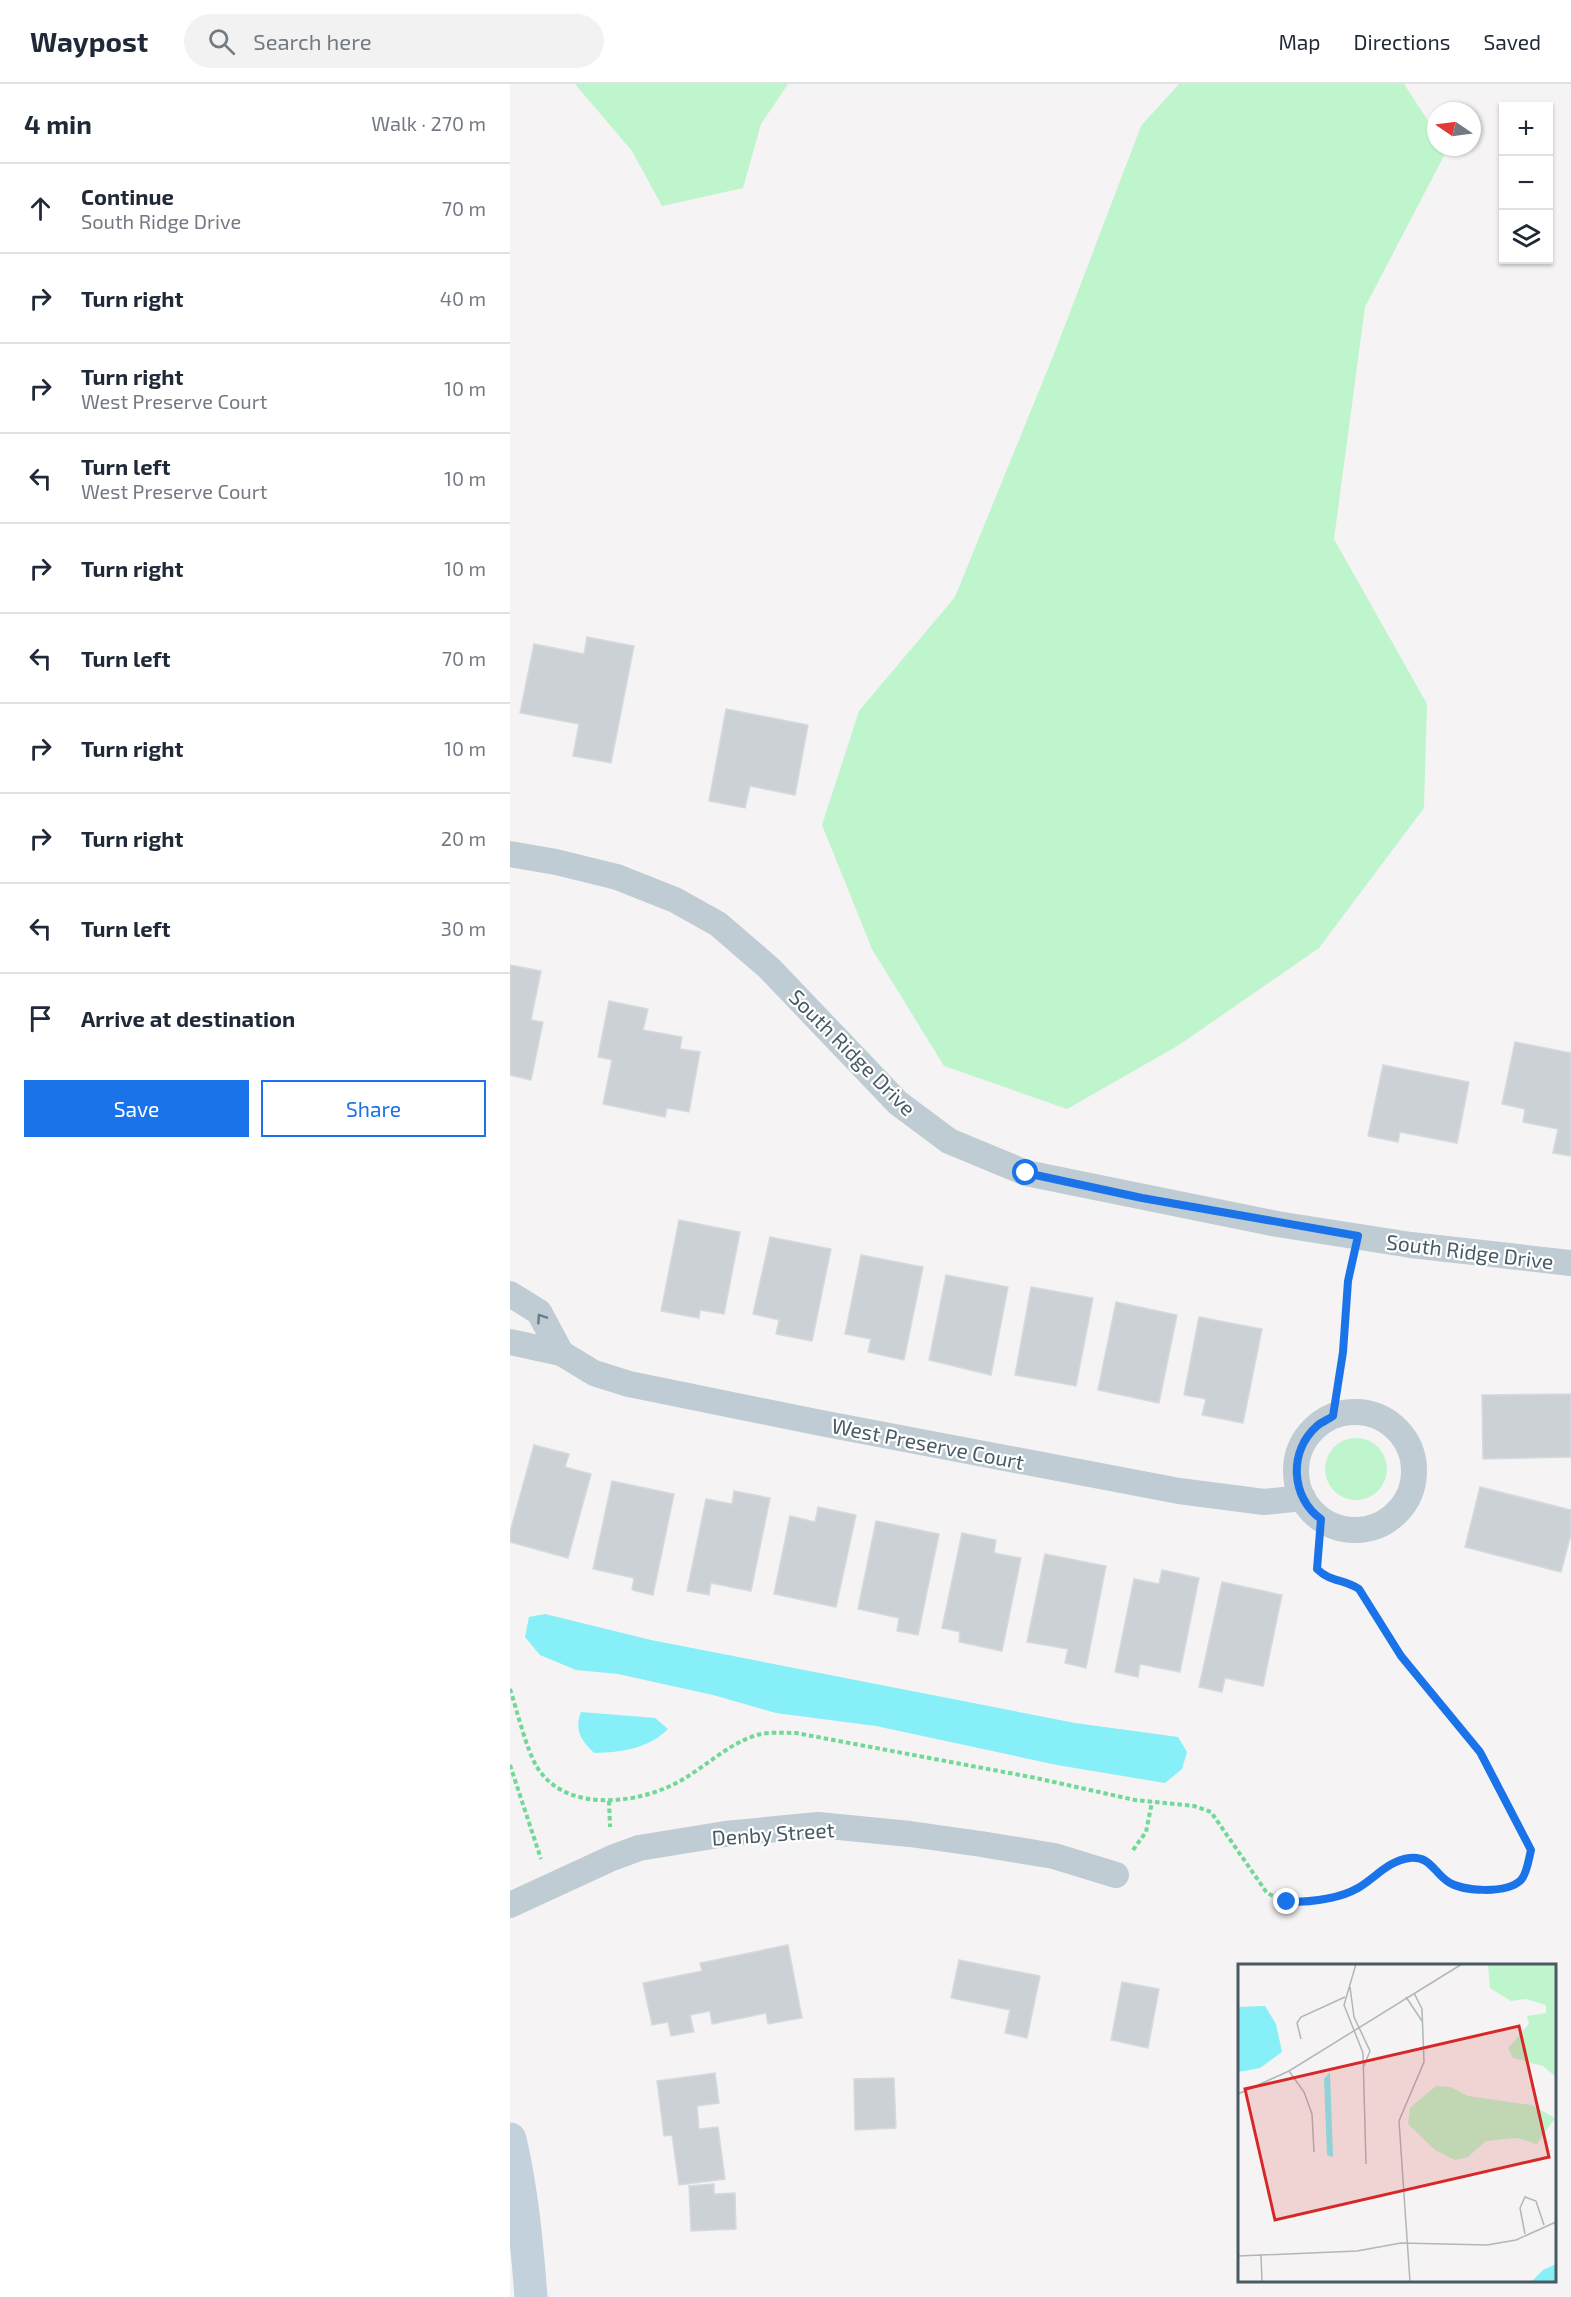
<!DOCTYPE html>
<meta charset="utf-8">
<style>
:root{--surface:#fff;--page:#f2f2f3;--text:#1f2937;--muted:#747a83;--line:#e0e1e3;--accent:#1a73e8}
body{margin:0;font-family:"Exo 2",sans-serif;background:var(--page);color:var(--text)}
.controls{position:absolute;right:18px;top:18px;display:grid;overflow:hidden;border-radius:0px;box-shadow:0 2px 4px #0004}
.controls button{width:54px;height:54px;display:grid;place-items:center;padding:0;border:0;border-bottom:2px solid var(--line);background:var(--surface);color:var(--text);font:30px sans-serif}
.compass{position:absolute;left:917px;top:18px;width:54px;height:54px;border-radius:50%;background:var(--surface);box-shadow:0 2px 4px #0004;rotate:283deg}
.stop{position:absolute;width:18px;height:18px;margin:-14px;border:4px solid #1a73e8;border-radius:50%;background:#fff}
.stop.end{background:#1a73e8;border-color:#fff;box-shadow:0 2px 6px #0008}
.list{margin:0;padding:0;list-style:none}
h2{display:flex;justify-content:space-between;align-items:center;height:78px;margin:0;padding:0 24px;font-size:26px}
h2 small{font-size:20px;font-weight:400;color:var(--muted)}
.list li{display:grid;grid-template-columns:39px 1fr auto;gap:18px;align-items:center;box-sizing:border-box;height:90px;padding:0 24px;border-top:2px solid var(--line)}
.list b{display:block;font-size:22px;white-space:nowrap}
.list p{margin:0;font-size:20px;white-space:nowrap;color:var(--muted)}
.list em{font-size:20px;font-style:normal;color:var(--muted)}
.actions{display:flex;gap:12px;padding:18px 24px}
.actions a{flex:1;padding:14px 0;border:2px solid var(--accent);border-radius:0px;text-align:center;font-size:21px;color:var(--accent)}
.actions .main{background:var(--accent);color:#fff}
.icon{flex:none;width:33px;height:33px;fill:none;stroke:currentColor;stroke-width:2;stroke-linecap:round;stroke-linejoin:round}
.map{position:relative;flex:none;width:1061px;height:2213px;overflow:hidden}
header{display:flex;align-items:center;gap:36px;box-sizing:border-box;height:84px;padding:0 30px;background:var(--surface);border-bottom:2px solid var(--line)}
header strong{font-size:28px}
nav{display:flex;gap:33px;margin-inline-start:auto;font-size:21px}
.search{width:420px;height:54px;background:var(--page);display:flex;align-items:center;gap:15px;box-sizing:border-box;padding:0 21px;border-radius:33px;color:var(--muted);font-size:22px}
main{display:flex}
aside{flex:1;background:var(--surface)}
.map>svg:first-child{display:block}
</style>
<header>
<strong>Waypost</strong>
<div class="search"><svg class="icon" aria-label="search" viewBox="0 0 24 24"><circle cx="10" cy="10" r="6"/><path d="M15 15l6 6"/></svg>Search here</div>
<nav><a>Map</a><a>Directions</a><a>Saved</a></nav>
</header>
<main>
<aside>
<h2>4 min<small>Walk · 270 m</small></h2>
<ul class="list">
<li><svg class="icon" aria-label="ahead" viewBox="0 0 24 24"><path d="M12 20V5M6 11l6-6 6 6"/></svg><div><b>Continue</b><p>South Ridge Drive</p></div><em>70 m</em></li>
<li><svg class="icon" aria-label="right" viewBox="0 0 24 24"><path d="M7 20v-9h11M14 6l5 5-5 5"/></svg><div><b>Turn right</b></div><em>40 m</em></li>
<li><svg class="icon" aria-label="right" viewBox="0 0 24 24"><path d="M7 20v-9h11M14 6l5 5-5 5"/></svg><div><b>Turn right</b><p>West Preserve Court</p></div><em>10 m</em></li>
<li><svg class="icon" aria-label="left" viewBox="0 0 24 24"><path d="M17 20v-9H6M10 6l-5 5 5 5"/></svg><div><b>Turn left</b><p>West Preserve Court</p></div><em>10 m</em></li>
<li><svg class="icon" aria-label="right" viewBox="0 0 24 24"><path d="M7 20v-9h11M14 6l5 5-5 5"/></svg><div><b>Turn right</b></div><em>10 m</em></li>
<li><svg class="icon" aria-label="left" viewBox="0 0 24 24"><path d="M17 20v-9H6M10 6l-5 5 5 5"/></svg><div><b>Turn left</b></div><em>70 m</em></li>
<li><svg class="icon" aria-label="right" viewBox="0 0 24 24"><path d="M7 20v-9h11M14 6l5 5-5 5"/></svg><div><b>Turn right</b></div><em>10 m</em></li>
<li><svg class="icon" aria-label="right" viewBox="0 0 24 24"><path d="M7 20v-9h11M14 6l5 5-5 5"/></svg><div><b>Turn right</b></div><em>20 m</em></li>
<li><svg class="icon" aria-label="left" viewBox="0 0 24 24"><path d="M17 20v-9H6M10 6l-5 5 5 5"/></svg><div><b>Turn left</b></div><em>30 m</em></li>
<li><svg class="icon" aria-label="arrive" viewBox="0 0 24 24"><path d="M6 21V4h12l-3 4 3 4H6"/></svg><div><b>Arrive at destination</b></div></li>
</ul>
<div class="actions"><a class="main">Save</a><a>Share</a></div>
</aside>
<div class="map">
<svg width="1061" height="2213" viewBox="0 0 1061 2213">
<rect width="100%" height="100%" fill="#f5f3f3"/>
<g fill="#bef5cc">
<path d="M65,0h213l-27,40 -18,64 -81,18 -30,-55z"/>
<path d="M669,0h225l32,49v14h9l2,3 -82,157 -31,232 93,165 -3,104 -105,140 -140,97 -112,64 -123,-43 -72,-117 -50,-124 37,-114 96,-114 101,-248 85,-223z"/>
<circle cx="846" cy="1385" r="31"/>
</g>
<g fill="#86eff7">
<path d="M35,1530l106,26 424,83 103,14 9,15 -5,17 -17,14 -108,-18 -181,-39 -100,-13 -63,-18 -95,-21 -42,-4 -36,-15 -15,-18 4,-20z"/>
<path d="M71,1628l74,6 13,11c-20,20 -46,23 -74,24 -13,-13 -20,-23 -13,-41z"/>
</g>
<g fill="#ccd1d5" stroke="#d6dade" stroke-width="1.5">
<path d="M77,553l47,9 -23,117 -38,-7 6,-32 -59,-11 14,-69 50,10z"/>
<path d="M216,625l82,16 -13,70 -45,-9 -5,22 -36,-7z"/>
<path d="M0,881l31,6 -10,49 12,2 -12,58 -21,-5z"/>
<path d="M99,917l39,8 -5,21 39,7 -2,12 20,3 -11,60 -22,-4 -2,9 -62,-13 9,-44 -14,-3z"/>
<path d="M1005,958l56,11v103l-18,-3 5,-24 -35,-7 2,-13 -23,-5z"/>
<path d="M873,981l86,17 -12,61 -57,-11 -2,10 -30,-6z"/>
<path d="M169,1136l61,12 -16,82 -24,-4 -1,8 -38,-7z"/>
<path d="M260,1153l61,12 -19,92 -36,-7 3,-14 -26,-6z"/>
<path d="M351,1171l62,12 -19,93 -36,-8 3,-13 -26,-5z"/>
<path d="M436,1191l62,12 -17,88 -62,-15z"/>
<path d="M521,1203l62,11 -17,88 -61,-11z"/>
<path d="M606,1218l61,13 -18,88 -61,-13z"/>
<path d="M689,1233l63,12 -19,94 -41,-8 4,-16 -22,-4z"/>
<path d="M1061,1310v63l-88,2 -1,-64z"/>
<path d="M24,1361l35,9 -4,13 26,7 -23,84 -58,-16v-10z"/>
<path d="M102,1397l62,13 -21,101 -21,-5 2,-12 -41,-9z"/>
<path d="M970,1403l91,23v24l-10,38 -96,-25z"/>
<path d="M224,1407l36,7 -19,93 -40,-8 -2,12 -22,-4 19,-92 26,5z"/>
<path d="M308,1423l38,8 -20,92 -62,-13 16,-78 25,6z"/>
<path d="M366,1437l63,13 -21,101 -21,-4 2,-13 -41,-9z"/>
<path d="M452,1449l34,7 -2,13 27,5 -19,93 -43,-9 1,-10 -18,-4z"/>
<path d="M535,1470l61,12 -20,102 -21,-5 3,-14 -41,-7z"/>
<path d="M652,1486l37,8 -19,94 -40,-8 -2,13 -23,-5 19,-93 25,5z"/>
<path d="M712,1498l60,13 -19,91 -38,-8 -3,14 -23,-5z"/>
<path d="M278,1861l14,73 -34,6 -2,-11 -54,11 -2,-13 -20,4 4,17 -23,4 -3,-14 -16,3 -9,-42 59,-12 -2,-8z"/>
<path d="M449,1876l81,16 -13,62 -22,-5 5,-23 -59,-12z"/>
<path d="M612,1898l37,7 -11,59 -37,-8z"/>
<path d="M205,1989l4,30 -22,3 2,23 19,-2 7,52 -46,6 -7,-50 -8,1 -7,-55z"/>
<path d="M384,1994l2,50 -41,2 -1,-51z"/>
<path d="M204,2100v10l21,-1 1,36 -45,2 -2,-45z"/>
</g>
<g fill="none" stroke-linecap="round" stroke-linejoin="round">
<g stroke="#71d898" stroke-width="4" stroke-dasharray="4.5 3" stroke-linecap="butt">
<path d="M823,1332l10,-64 6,-71 3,-15"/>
<path d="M0,1605c7,21 16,60 27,78 29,48 107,37 148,11 22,-13 42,-32 66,-41 14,-6 30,-4 45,-4l240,45 99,22 59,6 17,6 56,81 20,9h28l42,-13 35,-25 16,-6 21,3 17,19 19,9h27l22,-4 9,-6 8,-29 -51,-98 -79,-96 -42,-67c-15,-10 -29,-7 -42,-20l4,-47"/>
<path d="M0,1681l31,94"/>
<path d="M99,1717l1,26"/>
<path d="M623,1766l13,-18 6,-30"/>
</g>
<g stroke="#bfccd3" stroke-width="26">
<path d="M0,770l46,8 61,15 58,23 43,24 51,44 129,135 51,38 77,32 251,51 134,21 160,18"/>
<path d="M0,1210l29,18 22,41"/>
<path d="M0,1258l51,11 33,20 35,11 192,39 358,68 85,11 39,-4"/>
<circle cx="845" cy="1387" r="59"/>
<path d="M0,1821l102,-47 27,-10 86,-14 93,-9 92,9 71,10 73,12 62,19"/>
</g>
<path stroke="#c2d1db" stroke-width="33" d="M0,2055c12,52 17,105 21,158"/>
</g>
<defs><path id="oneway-chevron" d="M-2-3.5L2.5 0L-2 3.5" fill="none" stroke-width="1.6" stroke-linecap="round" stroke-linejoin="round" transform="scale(1.5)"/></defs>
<use stroke="#6c7c85" href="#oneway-chevron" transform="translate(31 1234) rotate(-124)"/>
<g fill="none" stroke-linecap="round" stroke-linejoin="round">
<path stroke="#1a73e8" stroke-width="8" d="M516,1089l116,25 216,38 -10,45 -5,71 -10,64c-5,4 -12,6 -16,10 -29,25 -26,72 4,93l-4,50c13,13 27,10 42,20l42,67 79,96 51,98c-2,8 -4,24 -10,30 -14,14 -59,12 -74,1 -14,-10 -17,-25 -37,-23 -21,2 -35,20 -52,30 -21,12 -47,14 -71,14"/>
</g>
<g text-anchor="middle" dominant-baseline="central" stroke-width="4.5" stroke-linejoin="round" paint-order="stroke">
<g font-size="21" fill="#485a63" stroke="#fff">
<text transform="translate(343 968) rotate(45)">South Ridge Drive</text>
<text transform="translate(960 1167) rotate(7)">South Ridge Drive</text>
<text transform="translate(418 1359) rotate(11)">West Preserve Court</text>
<text transform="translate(263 1749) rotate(-4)">Denby Street</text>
</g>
</g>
<g transform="translate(728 1880)">
<rect width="318" height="318" fill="#f5f3f3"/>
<path d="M250,0h68v113l-13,-11 -30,-8 -5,-10 21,-24 -2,-8 19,-3v-8l-20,-6 -15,2 -21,-13zM198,122l15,1 17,9 64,9 23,13 -18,26 -21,-6 -30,3 -18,16 -13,3 -20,-10 -27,-26 2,-16z" fill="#bef5cc"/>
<path d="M27,42l11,18 6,28 -22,16 -22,4v-65zM92,108l3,84 -1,1 -5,-2 -2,-50 -1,-26zM318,300v18h-25l12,-12z" fill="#86eff7"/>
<path fill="none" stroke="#b0b6b9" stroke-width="1.5" d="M118,0l-12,41 19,48 3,111M112,23l4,30 16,34 -7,17M168,33l16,24M63,75l-4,-16 4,-6 44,-20M51,107l15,21 8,22 2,38M0,130l51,-23 173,-107M287,270l-5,-26 5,-11 11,4 8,24M23,291l1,27M0,292l119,-5 44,-8 86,2 29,-5 40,-18M172,318l-11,-161 25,-59 -2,-53 -8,-16"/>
<path fill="#d62828" fill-opacity="0.15" stroke="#d62828" stroke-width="3" d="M281,62l30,131 -274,63 -30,-131z"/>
<rect width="318" height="318" fill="none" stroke="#485a63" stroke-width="3"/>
</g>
</svg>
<div class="controls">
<button>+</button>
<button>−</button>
<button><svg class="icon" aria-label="layers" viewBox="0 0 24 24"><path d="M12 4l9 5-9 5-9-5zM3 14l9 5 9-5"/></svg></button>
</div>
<svg class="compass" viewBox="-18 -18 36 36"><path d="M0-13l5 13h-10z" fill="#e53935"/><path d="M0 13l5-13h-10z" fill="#747a83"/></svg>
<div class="stop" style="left:516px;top:1089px"></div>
<div class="stop end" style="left:777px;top:1818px"></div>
</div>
</main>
